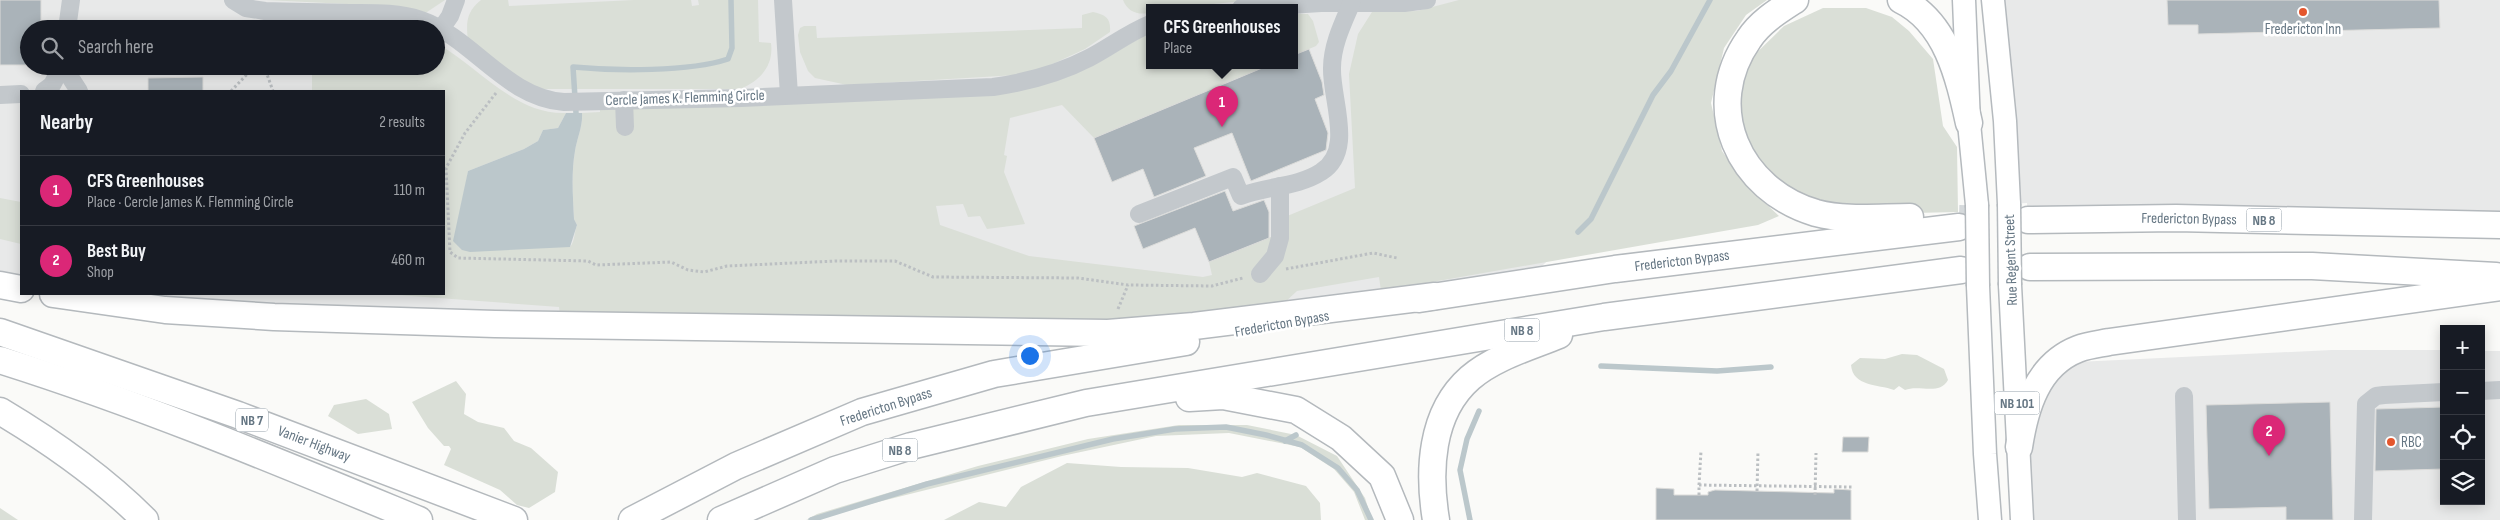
<!DOCTYPE html>
<meta charset="utf-8">
<style>
:root{--surface:#171b24;--page:#242831;--text:#f1f3f6;--muted:#9ea1a6;--line:#363941;--accent:#db2777}
body{margin:0;font-family:"Sofia Sans Condensed",sans-serif;background:var(--page);color:var(--text)}
.controls{position:absolute;right:15px;bottom:15px;display:grid;overflow:hidden;border-radius:0px;box-shadow:0 2px 12px #0003}
.controls button{width:45px;height:45px;display:grid;place-items:center;padding:0;border:0;border-bottom:1px solid var(--line);background:var(--surface);color:var(--text);font:25px sans-serif}
.you{position:absolute;left:1029px;top:355px;width:18px;height:18px;margin:-12px;border:4px solid #fff;border-radius:50%;background:#1a73e8;box-shadow:0 0 0 8px #1a73e833}
.badge{display:grid;place-items:center;width:32px;height:32px;border-radius:50%;background:var(--accent);color:#fff;font-size:16px;font-weight:700}
.pin{position:absolute;translate:-50% -41px;filter:drop-shadow(0 1px 2px #0008)}
.pin::after{content:'';position:absolute;top:26px;width:18px;height:15px;background:inherit;clip-path:polygon(0 0,100% 0,50% 100%)}
.popup{position:absolute;left:1146px;top:4px;width:152px;height:65px;box-sizing:border-box;display:grid;place-content:center;border-radius:0px;background:var(--surface);filter:drop-shadow(0 1px 4px #0005);font-size:16px;white-space:nowrap;color:var(--muted)}
.popup b{font-size:19px;color:var(--text)}
.popup::after{content:'';position:absolute;left:50%;top:100%;margin-left:-10px;border:10px solid transparent;border-top-color:var(--surface)}
.list{margin:0;padding:0;list-style:none}
h2{display:flex;justify-content:space-between;align-items:center;height:65px;margin:0;padding:0 20px;font-size:21px}
h2 small{font-size:16px;font-weight:400;color:var(--muted)}
.list li{display:grid;grid-template-columns:32px 1fr auto;gap:15px;align-items:center;box-sizing:border-box;height:70px;padding:0 20px;border-top:1px solid var(--line)}
.list b{display:block;font-size:19px;white-space:nowrap}
.list p{margin:0;font-size:16px;white-space:nowrap;color:var(--muted)}
.list em{font-size:16px;font-style:normal;color:var(--muted)}
.icon{flex:none;width:28px;height:28px;fill:none;stroke:currentColor;stroke-width:2;stroke-linecap:round;stroke-linejoin:round}
.map{position:relative;flex:none;width:2500px;height:520px;overflow:hidden}
.search{position:absolute;background:var(--surface);box-shadow:0 2px 12px #0003;left:20px;top:20px;width:425px;height:55px;display:flex;align-items:center;gap:12px;box-sizing:border-box;padding:0 18px;border-radius:28px;color:var(--muted);font-size:19px}
.panel{position:absolute;background:var(--surface);box-shadow:0 2px 12px #0003;left:20px;top:90px;width:425px;height:205px;border-radius:0px}
.map>svg:first-child{display:block}
</style>
<div class="map">
<svg width="2500" height="520" viewBox="0 0 2500 520">
<rect width="100%" height="100%" fill="#fafaf8"/>
<g fill="#e8e9e9" fill-rule="evenodd">
<path d="M0,0h1710l-132,232 -53,50 -331,44 -565,-1 -576,-31h391v-203h-423v198l-21,-4zM1150,8h144v58h-144zM29,29h407v37h-407z"/>
<path d="M1993,0h507v225l-472,-5 -1,-17 -18,1z"/>
<path d="M2332,350h112v151h37v-150h19v169h-478l-3,-73 36,-84z"/>
</g>
<g fill="#dadfd7">
<path d="M266,0h179l-21,14 -37,-8z"/>
<path d="M481,0h27l1,6 125,-6h57l1,6 7,-1 -1,-5h60l1,42 12,1c3,23 -11,38 -31,46h-199l-26,-13 -47,-35c-2,-18 -2,-29 13,-41z"/>
<path d="M1123,0h130l-79,8h-24l-1,5c-12,2 -21,-1 -26,-13z"/>
<path d="M1459,0h308l-21,15 -22,33 -13,55 11,48 25,35 32,30 -21,9 -377,66 -2,-14 -82,14 -15,14 -138,18 -584,-7 -1,-9 -175,-13h60v-203h-132v-25h124v-23c42,23 79,72 130,70l-8,15 -15,2 -5,11 -14,8 -56,22 -3,18 99,58h6c5,-6 4,-14 7,-22l-3,-6c-1,-22 -3,-45 1,-68 2,-13 8,-25 7,-38l18,-1v-2l379,-15c39,-4 73,-10 109,-27 21,-10 40,-25 61,-34l1,32h117l-173,72 -32,-33 -52,13 -6,37 3,1 -3,16 21,52 -38,5 -7,-13 -12,1 -5,-13 -27,2 4,19 89,31 174,21 9,-2 -3,-13 69,-28 2,-15 75,-31 -6,-114 9,-40 14,-22 45,-1z"/>
<path d="M1823,8h43l26,9 17,14 24,28 10,67 14,21 1,65 -89,2 -39,-6 -35,-15 -33,-23 -25,-52 8,-54 39,-38z"/>
<path d="M1093,12c13,3 18,6 17,20l-25,17 -41,19 -27,7 -170,10 -32,-7 -7,-7 -8,-19 -2,-17 2,-7 4,-2h12l1,12 265,-10v-13z"/>
<path d="M1295,14h13l5,7 6,21 -3,4 -21,9z"/>
<path d="M0,198l21,4v42l-21,-5z"/>
<path d="M1902,354l15,1 27,14 4,11c-9,16 -29,4 -43,10l-6,-4 -5,4c-16,-6 -41,-3 -43,-25l9,-7 25,1z"/>
<path d="M456,381l10,13 -2,20 14,8 26,6 10,13 17,7 27,24 -3,20 -26,16 -12,-3 -17,-15 -56,-25 7,-16 -2,-3h-5l-16,-18 -16,-26z"/>
<path d="M366,399l23,15 3,15 -34,5 -30,-18 6,-11z"/>
<path d="M1179,425h68l49,10 41,21 28,42 7,22h-7l-11,-28 -20,-23 -34,-22 -71,-14 -73,3 -94,20 -256,64 11,-6 161,-48 110,-27z"/>
<path d="M1067,463l54,4 67,1 54,9 15,-4 49,13 14,17 1,17h-377l35,-18 27,5 15,-20z"/>
<path d="M0,508l18,12h-18z"/>
</g>
<path fill="#bbc7cb" d="M566,113h16c1,13 -5,25 -7,38 -4,23 -2,46 -1,68l3,6 -7,22 -100,5 -8,-2 -9,-9 15,-70 56,-22 14,-8 5,-11 15,-2z"/>
<g fill="none" stroke-linecap="round" stroke-linejoin="round">
<g stroke="#bbc7cb" stroke-width="5.5">
<path d="M576,113l-3,-46c42,4 116,5 155,-8l4,-11 -1,-48"/>
<path d="M1578,232l13,-13 62,-124 18,-24 39,-71"/>
<path d="M1601,366l116,5 54,-4"/>
<path d="M1285,441l11,-6"/>
<path d="M811,520l116,-36 186,-45 62,-10 51,-2 40,8 36,10 36,23 19,22 14,30"/>
<path d="M1470,520l-10,-50 7,-31 12,-28"/>
</g>
</g>
<g fill="#aab3b9" stroke="#dcdcda">
<path d="M0,0h41v29h-12v36h-29z"/>
<path d="M2167,0h272l1,28 -242,6v-9h-30z"/>
<path d="M1309,49l13,33 2,13 -9,4 13,34 -2,17 -75,31 -19,-48 -38,15 12,28 -52,21 -11,-28 -31,13 -18,-44 173,-72h27v-11z"/>
<path d="M203,77v14h-55v-13z"/>
<path d="M1225,191l8,20 31,-11 5,12v26l-60,24 -14,-34 -52,21 -9,-23z"/>
<path d="M2330,402l3,118h-47v-13l-77,2 -3,-104z"/>
<path d="M2444,407v62l-69,2 1,-62z"/>
<path d="M1843,437h26l-1,15h-26z"/>
<path d="M1656,488l18,1v6h34v-3l7,-2 119,3v-4l17,1v30h-195z"/>
</g>
<g fill="none" stroke-linecap="round" stroke-linejoin="round">
<g stroke="#d5d9db" stroke-width="26" stroke-dasharray="26 13" stroke-linecap="butt">
<path d="M1959,218l69,2"/>
<path d="M1961,270l69,-3"/>
</g>
<defs>
<g id="major">
<path d="M1964,0l5,123 8,82"/>
<path d="M1993,0l12,121 4,83"/>
<path d="M2010,285l12,235"/>
<path d="M1978,286l7,168 5,66"/>
</g>
<g id="highway">
<path d="M1795,0c-17,11 -35,22 -46,39 -48,68 -11,151 67,174 30,8 63,4 94,4"/>
<path d="M1901,0c46,22 58,78 68,123"/>
<path d="M2028,220l148,-2 324,7"/>
<path d="M2030,267l282,-1 184,10"/>
<path d="M0,285l21,4"/>
<path d="M53,294l112,16 109,7 221,7 613,9 86,-7 241,-30"/>
<path d="M1419,299l196,-30 344,-42"/>
<path d="M0,332l238,83 276,105"/>
<path d="M0,360c143,45 281,103 419,160"/>
<path d="M1189,398l34,-2 73,14 45,28 41,38 18,44"/>
<path d="M0,411c52,31 102,66 145,109"/>
<path d="M2019,447c6,-39 18,-82 59,-98 10,-4 21,-5 31,-7l391,-55"/>
<path d="M632,520l104,-54 126,-54 132,-38 192,-32"/>
<path d="M721,520l114,-50 76,-24 175,-43 518,-86 357,-47"/>
<path d="M1436,520c-8,-48 -6,-107 34,-142 24,-21 60,-31 89,-43"/>
</g>
</defs>
<use href="#major" stroke="#b5babe" stroke-width="25"/>
<use href="#highway" stroke="#b4b9bd" stroke-width="29"/>
<g stroke="#bbbfc2" stroke-width="3" stroke-dasharray="2.5 2.5" stroke-linecap="butt">
<path d="M264,66l9,25"/>
<path d="M231,91l24,-25"/>
<path d="M496,93l-31,40 -19,35 4,84 8,6 130,3 8,4 75,-3 17,8 16,2 23,-6 109,-5h59l38,16 145,1 50,7 84,1 31,-8"/>
<path d="M1286,269l87,-16 24,5"/>
<path d="M1118,309l10,-24"/>
<path d="M1699,485l2,-34"/>
<path d="M1757,491l1,-40"/>
<path d="M1699,495v-10l153,2"/>
<path d="M1815,495l1,-42"/>
</g>
<g stroke="#c3c8cc" stroke-width="18">
<path d="M233,0l13,8 19,3c28,1 56,1 84,2 24,0 49,-1 72,7 52,18 85,78 143,82l177,-4 252,-11c35,-5 65,-13 96,-29 21,-11 39,-25 61,-34"/>
<path d="M783,0l6,95"/>
<path d="M1241,8l80,-5h83l23,-3"/>
<path d="M67,29l4,-29"/>
<path d="M441,29l9,-13 6,-16"/>
<path d="M67,66l3,11 9,14"/>
<path d="M44,91l8,-6 10,-19"/>
<path d="M0,95l21,-1"/>
<path d="M624,100l1,27"/>
<path d="M1139,214l94,-37 8,19c25,-10 57,-9 80,-24 34,-21 10,-72 11,-104 0,-23 11,-45 20,-66"/>
<path d="M1260,274l15,-18 5,-18v-52"/>
<path d="M2481,391l19,-1"/>
<path d="M2184,396l3,124"/>
<path d="M2363,520l3,-116 10,-8 8,-1 60,-3"/>
</g>
<use href="#major" stroke="#fff" stroke-width="22"/>
<use href="#highway" stroke="#fff" stroke-width="26"/>
<defs>
<g id="major-bridge">
<path d="M2009,204l1,81"/>
<path d="M1977,205l1,81"/>
</g>
</defs>
<use href="#major-bridge" stroke="#b5babe" stroke-width="25" stroke-linecap="butt"/>
<use href="#major-bridge" stroke="#fff" stroke-width="22"/>
</g>
<g fill="#e4572e" stroke="#fff" stroke-width="2">
<circle cx="2303" cy="12" r="5"/>
<circle cx="2391" cy="442" r="5"/>
</g>
<g text-anchor="middle" dominant-baseline="central" stroke-width="5" stroke-linejoin="round" paint-order="stroke">
<g fill="#fff" stroke="#939fa8" stroke-width="1">
<rect x="2246.5" y="208.5" width="35" height="23" rx="4"/>
<rect x="1504.5" y="318.5" width="35" height="23" rx="4"/>
<rect x="1994.5" y="391.5" width="45" height="23" rx="4"/>
<rect x="236" y="408.5" width="32" height="23" rx="4"/>
<rect x="882.5" y="438.5" width="35" height="23" rx="4"/>
</g>
<g font-size="14" font-weight="bold" fill="#657683">
<text x="2264" y="220">NB 8</text>
<text x="1522" y="330">NB 8</text>
<text x="2017" y="403">NB 101</text>
<text x="252" y="420">NB 7</text>
<text x="900" y="450">NB 8</text>
</g>
<g font-size="15" fill="#657683" stroke="#fff">
<text x="2303" y="29">Fredericton Inn</text>
<text x="2401" y="442" text-anchor="start">RBC</text>
</g>
<g font-size="15" fill="#657683" stroke="#fff">
<text transform="translate(685 98) rotate(-2)">Cercle James K. Flemming Circle</text>
<text transform="translate(2189 219) rotate(1)">Fredericton Bypass</text>
<text transform="translate(2011 260) rotate(-92)">Rue Regent Street</text>
<text transform="translate(1682 261) rotate(-7)">Fredericton Bypass</text>
<text transform="translate(1282 324) rotate(-10)">Fredericton Bypass</text>
<text transform="translate(886 407) rotate(-18)">Fredericton Bypass</text>
<text transform="translate(314 444) rotate(21)">Vanier Highway</text>
</g>
</g>
</svg>
<div class="controls">
<button>+</button>
<button>−</button>
<button><svg class="icon" aria-label="locate" viewBox="0 0 24 24"><circle cx="12" cy="12" r="6"/><path d="M12 2v4M12 18v4M2 12h4M18 12h4"/></svg></button>
<button><svg class="icon" aria-label="layers" viewBox="0 0 24 24"><path d="M12 4l9 5-9 5-9-5zM3 14l9 5 9-5"/></svg></button>
</div>
<div class="you"></div>
<div class="pin badge" style="left:1222px;top:127px">1</div>
<div class="popup"><b>CFS Greenhouses</b>Place</div>
<div class="pin badge" style="left:2269px;top:456px">2</div>
<div class="search"><svg class="icon" aria-label="search" viewBox="0 0 24 24"><circle cx="10" cy="10" r="6"/><path d="M15 15l6 6"/></svg>Search here</div>
<section class="panel">
<h2>Nearby<small>2 results</small></h2>
<ul class="list">
<li><span class="badge">1</span><div><b>CFS Greenhouses</b><p>Place · Cercle James K. Flemming Circle</p></div><em>110 m</em></li>
<li><span class="badge">2</span><div><b>Best Buy</b><p>Shop</p></div><em>460 m</em></li>
</ul>
</section>
</div>
